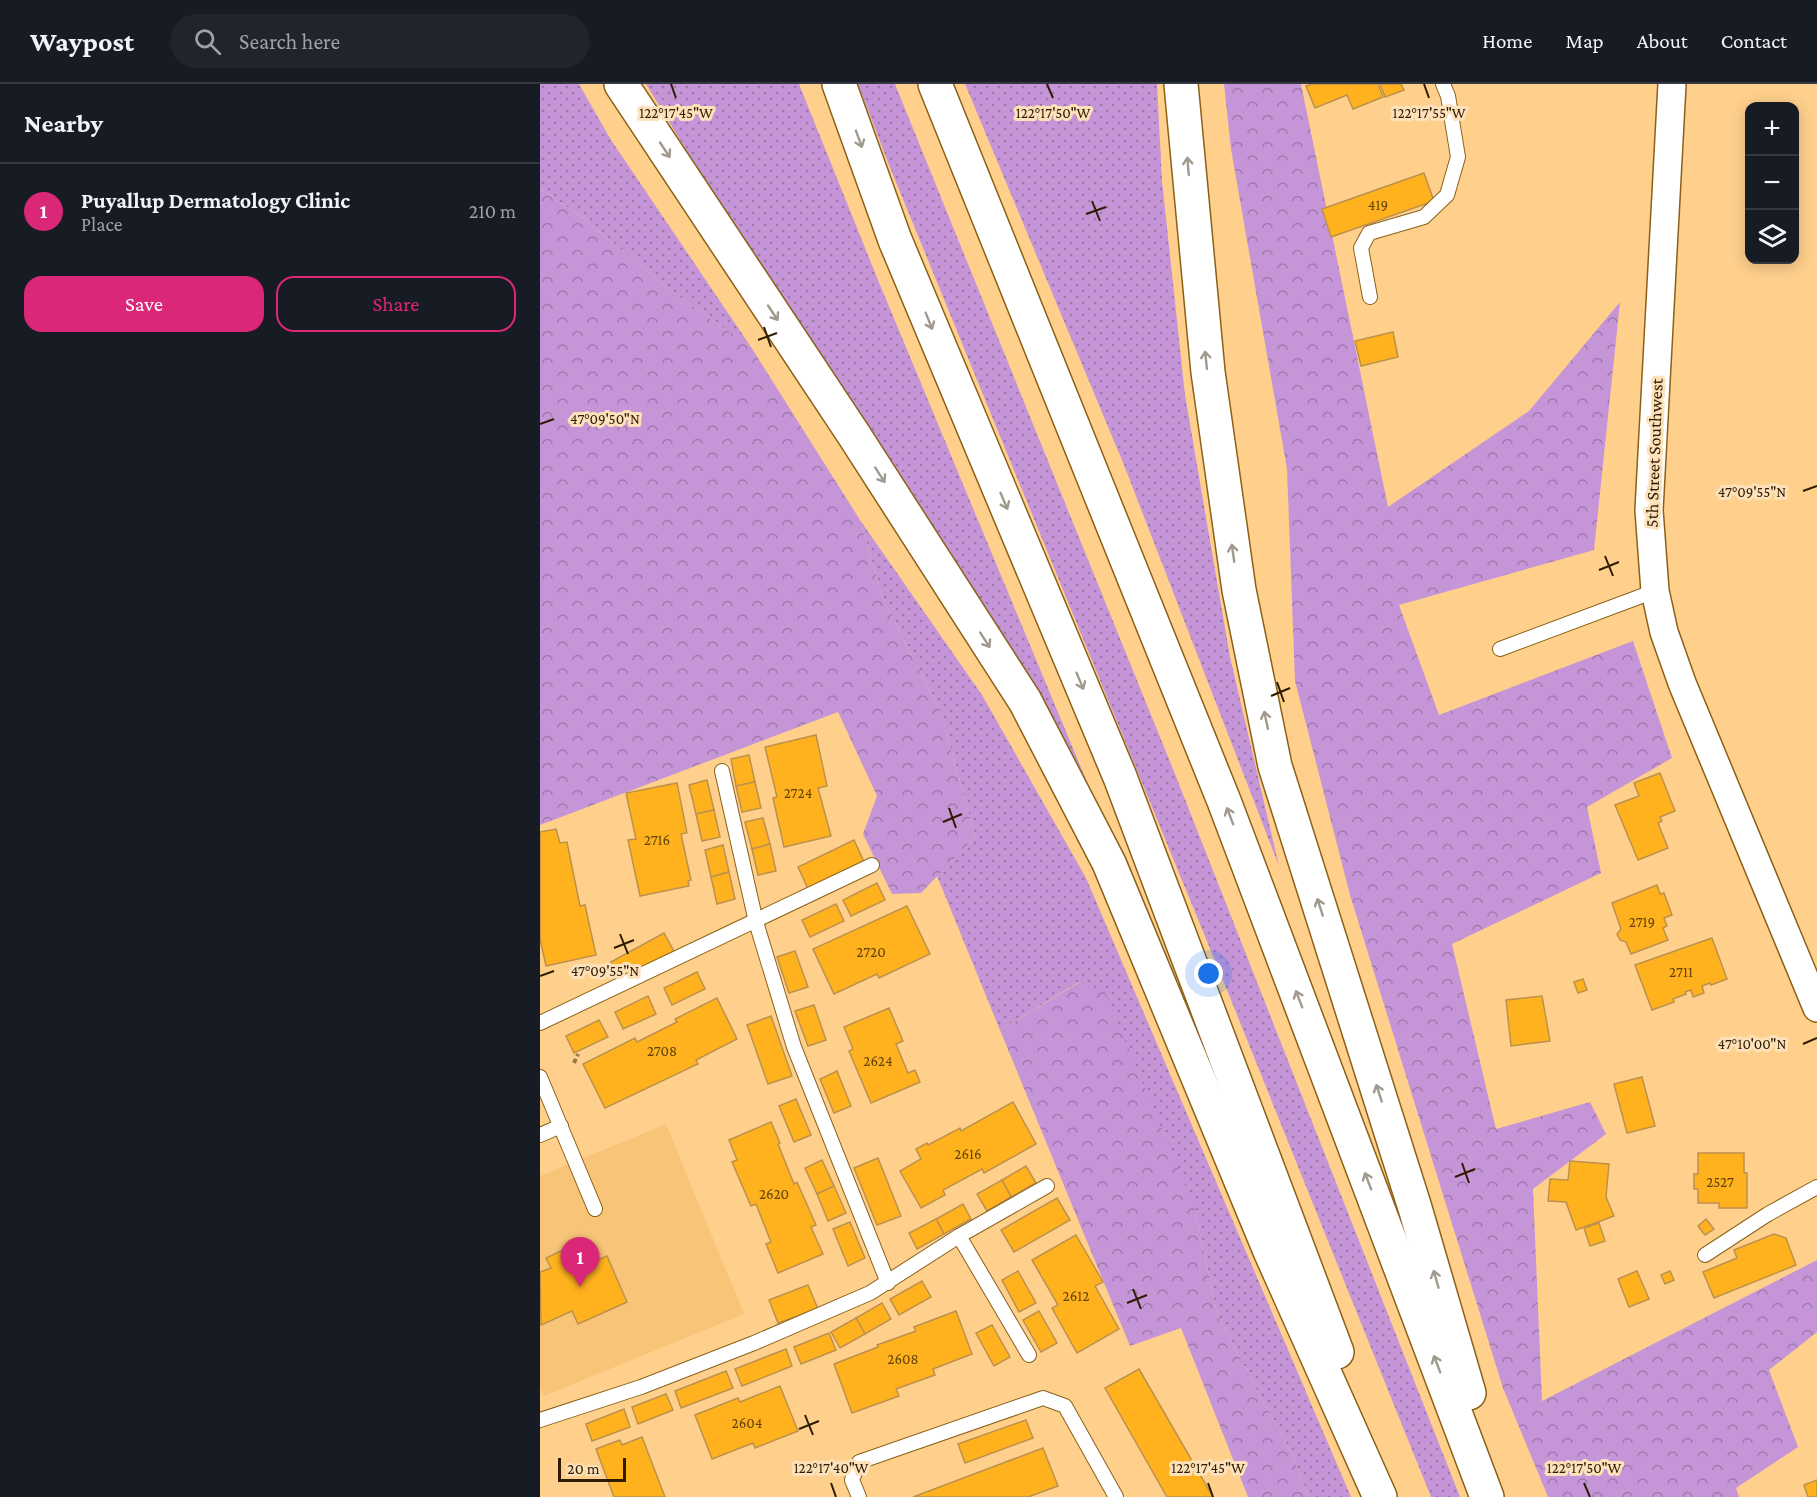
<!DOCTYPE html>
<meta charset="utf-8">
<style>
:root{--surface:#171b24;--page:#20242c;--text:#f1f3f6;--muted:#9ea1a6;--line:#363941;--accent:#db2777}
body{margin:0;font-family:"Crimson Pro",serif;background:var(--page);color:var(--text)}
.controls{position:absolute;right:18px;top:18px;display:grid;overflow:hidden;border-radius:12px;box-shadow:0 3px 15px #0003}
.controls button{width:54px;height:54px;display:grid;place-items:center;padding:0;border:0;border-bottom:2px solid var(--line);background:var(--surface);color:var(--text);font:30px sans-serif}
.scale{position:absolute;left:18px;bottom:15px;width:68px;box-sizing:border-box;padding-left:6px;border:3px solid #2d1c01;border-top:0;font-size:16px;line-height:21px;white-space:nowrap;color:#2d1c01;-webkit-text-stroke:4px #fde1ba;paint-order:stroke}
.you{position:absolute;left:669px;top:890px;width:21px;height:21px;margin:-15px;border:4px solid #fff;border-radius:50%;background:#1a73e8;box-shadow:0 0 0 9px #1a73e833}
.badge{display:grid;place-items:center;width:39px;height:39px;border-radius:50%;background:var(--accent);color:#fff;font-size:20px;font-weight:700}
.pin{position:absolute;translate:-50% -50px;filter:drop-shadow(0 2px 3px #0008)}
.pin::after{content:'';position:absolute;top:32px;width:21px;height:18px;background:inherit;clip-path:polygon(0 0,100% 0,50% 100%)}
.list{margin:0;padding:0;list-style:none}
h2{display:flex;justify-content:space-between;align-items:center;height:78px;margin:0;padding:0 24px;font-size:26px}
h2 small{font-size:20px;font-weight:400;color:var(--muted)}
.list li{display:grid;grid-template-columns:39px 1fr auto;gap:18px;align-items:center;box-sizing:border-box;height:96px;padding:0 24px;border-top:2px solid var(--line)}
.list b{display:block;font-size:22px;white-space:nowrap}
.list p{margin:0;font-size:20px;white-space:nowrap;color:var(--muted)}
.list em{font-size:20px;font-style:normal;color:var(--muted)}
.actions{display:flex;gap:12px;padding:18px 24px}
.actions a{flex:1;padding:14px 0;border:2px solid var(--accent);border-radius:18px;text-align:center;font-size:21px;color:var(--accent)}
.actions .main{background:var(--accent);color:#fff}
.icon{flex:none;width:33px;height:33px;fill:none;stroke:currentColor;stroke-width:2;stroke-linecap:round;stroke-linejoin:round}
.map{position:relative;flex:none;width:1277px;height:1413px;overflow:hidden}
header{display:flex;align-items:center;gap:36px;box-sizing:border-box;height:84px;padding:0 30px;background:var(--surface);border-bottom:2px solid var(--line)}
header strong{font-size:28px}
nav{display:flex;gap:33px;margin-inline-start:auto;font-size:21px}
.search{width:420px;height:54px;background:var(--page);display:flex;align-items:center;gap:15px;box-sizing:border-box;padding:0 21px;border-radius:33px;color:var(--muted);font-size:22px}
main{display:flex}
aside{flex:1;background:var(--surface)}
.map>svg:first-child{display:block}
</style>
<header>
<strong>Waypost</strong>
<div class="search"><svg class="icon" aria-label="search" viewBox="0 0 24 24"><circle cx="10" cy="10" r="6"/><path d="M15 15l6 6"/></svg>Search here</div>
<nav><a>Home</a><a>Map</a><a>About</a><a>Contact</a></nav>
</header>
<main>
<aside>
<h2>Nearby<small></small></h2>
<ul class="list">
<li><span class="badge">1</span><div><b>Puyallup Dermatology Clinic</b><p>Place</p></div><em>210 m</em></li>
</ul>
<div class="actions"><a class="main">Save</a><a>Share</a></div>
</aside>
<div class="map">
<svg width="1277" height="1413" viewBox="0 0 1277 1413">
<defs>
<pattern id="grass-dots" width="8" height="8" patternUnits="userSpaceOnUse" patternTransform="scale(1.5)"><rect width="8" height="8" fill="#c595d7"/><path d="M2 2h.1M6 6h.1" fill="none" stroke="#a079ac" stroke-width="1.8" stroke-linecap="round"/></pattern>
<pattern id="forest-crowns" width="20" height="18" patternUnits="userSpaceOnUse" patternTransform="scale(1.5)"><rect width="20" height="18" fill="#c595d7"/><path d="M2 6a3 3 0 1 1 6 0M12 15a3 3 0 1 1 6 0" fill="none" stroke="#a079ac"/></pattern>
</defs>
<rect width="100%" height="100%" fill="#ffd08c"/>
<path fill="#f7c478" d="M126,1040l78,190 -200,82 -4,-8v-212z"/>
<g fill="url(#grass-dots)">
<path d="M0,0h39l32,56 140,207 -81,-57 -87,-72 -43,-29z"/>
<path d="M106,0h153l79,196 224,538 -212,-357 -202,-308z"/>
<path d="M318,0h37l280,690 285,723h-29l-202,-502 -340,-830z"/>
<path d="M425,0h192l5,97 23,214 45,262 49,209 -155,-401z"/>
<path d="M320,436l122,175 104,183 265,619h-42l-18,-45 -38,-69 -36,-70 -22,-104 -116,-227 -79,48 -63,-154 38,-39 -34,-125 -58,-113z"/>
</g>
<g fill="url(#forest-crowns)">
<path d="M684,0h77l87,423 141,-96 91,-109 -26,248 -195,55 40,110 194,-74 39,117 -85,49 14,66 -149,71 44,185 94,-27 16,32 -73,55 9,212 275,-141v72l-48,38 29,77 -62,41 3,9h-191l-45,-109 -153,-493 -55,-214 -8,-212 -56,-320z"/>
<path d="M0,105l43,29 87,72 81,57 109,173 23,79 58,113 34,125 -54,56 -29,1 -29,-60 14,-38 -39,-84 -298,113z"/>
<path d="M540,898l25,10 90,217 22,104 36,70 38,69 18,45h-61l-67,-169 -51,18 -130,-316z"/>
</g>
<g fill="#ffb21d" stroke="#bc914d" stroke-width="1.5">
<path d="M772,0h66l5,13 -30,12 -6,-14 -32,13 -9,-22z"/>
<path d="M840,0h21l3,6 -19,7z"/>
<path d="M884,89l10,28 -103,36 -9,-28z"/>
<path d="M853,248l5,25 -37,9 -6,-25z"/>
<path d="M276,651l11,51 -9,2 13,48 -47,11 -11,-49 4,-1 -12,-50z"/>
<path d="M209,671l6,27 -19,4 -5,-27z"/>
<path d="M1120,689l15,38 -15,6 2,4 -4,2 10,25 -30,12 -23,-55 24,-9 -5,-13z"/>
<path d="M167,696l7,30 -18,4 -7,-29z"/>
<path d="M215,698l6,26 -19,4 -6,-26z"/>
<path d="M137,699l10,50 -6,1 10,46 -3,1 1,5 -49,10 -12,-56 8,-1 -10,-46z"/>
<path d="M174,726l6,27 -18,4 -6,-27z"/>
<path d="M223,734l7,26 -18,5 -7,-27z"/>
<path d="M16,745l4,14 7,-1 13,64 5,-1 11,50 -50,11 -6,-27v-107z"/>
<path d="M314,756l11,24 -56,27 -11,-24z"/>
<path d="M230,760l6,27 -18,4 -6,-26z"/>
<path d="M183,761l6,27 -18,5 -6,-27z"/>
<path d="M189,788l6,27 -18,5 -6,-27z"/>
<path d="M337,799l8,17 -34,16 -8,-16z"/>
<path d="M1117,801l3,9 4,-1 8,22 -8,3 3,8 -4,2 5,12 -37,14 -5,-12 -6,-2 -3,-6 4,-5 -9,-26z"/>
<path d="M296,820l8,17 -34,16 -8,-17z"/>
<path d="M367,822l23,48 -51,24 -2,-4 -43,20 -21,-45z"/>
<path d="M124,849l11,20 -55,30 -11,-20z"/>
<path d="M1172,854l15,41 -16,6 -1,-2 -8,3 2,7 -11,4 -2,-7 -6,2 1,2 -13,5 1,3 -22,8 -17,-45z"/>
<path d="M255,867l13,36 -19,6 -12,-36z"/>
<path d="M157,888l8,17 -33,16 -8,-17z"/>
<path d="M1043,895l4,11 -9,3 -4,-11z"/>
<path d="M108,912l8,18 -33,15 -8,-17z"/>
<path d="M1002,912l8,45 -39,5 -5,-46z"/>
<path d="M177,914l20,41 -41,21 2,4 -93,44 -22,-44 52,-26 2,4 40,-20 -2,-3z"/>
<path d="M274,921l12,35 -18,6 -13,-35z"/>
<path d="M349,924l14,33 -7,3 12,29 7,-3 5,12 -49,21 -22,-52 4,-2 -9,-22z"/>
<path d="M231,932l21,60 -24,8 -21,-59z"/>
<path d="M59,936l9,17 -34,16 -8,-17z"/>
<path d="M297,987l14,35 -17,7 -14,-34z"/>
<path d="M1102,993l13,49 -28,7 -13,-49z"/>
<path d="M256,1015l15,36 -17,7 -15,-36z"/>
<path d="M473,1018l23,42 -52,29 -2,-4 -39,21 2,5 -24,13 -21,-37 21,-12 -5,-10 11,-6 1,2 32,-17 1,3z"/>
<path d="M231,1038l9,21 -2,1 16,40 3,-2 19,43 -5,2 12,27 -45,19 -12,-29 5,-2 -15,-38 -5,2 -19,-44 5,-2 -8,-20z"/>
<path d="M1158,1069h46v20h3v35h-28v-5h-21v-14h-4v-15h4z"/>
<path d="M338,1074l23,58 -24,9 -23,-57z"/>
<path d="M282,1076l12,26 -17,8 -12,-26z"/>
<path d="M1030,1077l39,3 -3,33 8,19 -38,14 -10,-28 -18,-1 2,-22 18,1z"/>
<path d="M486,1082l10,17 -25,14 -9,-17z"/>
<path d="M462,1096l9,17 -24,14 -10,-17z"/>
<path d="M294,1102l12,27 -18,8 -11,-27z"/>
<path d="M517,1114l13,22 -56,32 -13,-22z"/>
<path d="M423,1120l8,15 -27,15 -8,-15z"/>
<path d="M396,1135l8,15 -27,15 -8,-16z"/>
<path d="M1166,1135l8,10 -9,6 -7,-9z"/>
<path d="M310,1138l15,36 -17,8 -15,-37z"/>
<path d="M1059,1139l6,18 -15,5 -6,-18z"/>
<path d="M1234,1150l12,4 10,27 -82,33 -11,-26 34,-14 -3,-8z"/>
<path d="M536,1151l27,47 -8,4 24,43 -42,24 -25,-45 6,-3 -26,-45z"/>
<path d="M25,1165l10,21 32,-14 20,46 -49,22 -6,-13 -31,14 -1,-53 11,-4 -5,-10z"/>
<path d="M478,1187l18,32 -17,9 -17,-32z"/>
<path d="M1097,1187l12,28 -20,8 -11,-28z"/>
<path d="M1130,1187l4,9 -9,4 -4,-9z"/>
<path d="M382,1197l9,16 -32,18 -9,-16z"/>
<path d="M268,1201l10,24 -40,14 -9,-23z"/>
<path d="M342,1219l9,16 -26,15 -9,-16z"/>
<path d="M416,1227l16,43 -39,15 2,6 -39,14 3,7 -47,17 -18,-49 44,-17 -1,-2 39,-14 -2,-4z"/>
<path d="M499,1227l18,32 -16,9 -18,-32z"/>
<path d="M316,1234l9,16 -25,14 -9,-16z"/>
<path d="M452,1241l18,32 -16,9 -18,-33z"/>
<path d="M289,1249l7,17 -35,14 -7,-17z"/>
<path d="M246,1265l6,17 -50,20 -7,-17z"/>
<path d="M599,1285l74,128h-46l-62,-109z"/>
<path d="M186,1287l7,17 -52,20 -6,-17z"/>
<path d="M240,1302l18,45 -43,17 -2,-5 -41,16 -17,-44 43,-17 2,4z"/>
<path d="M126,1310l7,16 -35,14 -6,-17z"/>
<path d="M84,1325l6,18 -38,14 -6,-17z"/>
<path d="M486,1336l7,18 -68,25 -7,-19z"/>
<path d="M102,1353l23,60h-51l-18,-48 24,-9 2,5z"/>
<path d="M503,1364l15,38 -30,11h-115z"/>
<path d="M1277,1396v17h-9l-4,-12z"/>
</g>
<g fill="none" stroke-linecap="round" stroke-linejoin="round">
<defs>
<g id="lane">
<path d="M830,213l-9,-49 8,-15 55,-16 23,-22 11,-38 -10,-61 -5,-12"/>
<path d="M960,565l155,-58"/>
<path d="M182,687l34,151 38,125 94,236"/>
<path d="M0,939l332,-158"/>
<path d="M0,993l55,132"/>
<path d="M0,1051l21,-9"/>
<path d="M419,1152l70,119"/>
<path d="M1165,1171l63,-41 49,-27"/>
<path d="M0,1336l101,-33 113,-44 116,-50 89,-57 88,-50"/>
<path d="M319,1413l-7,-17 7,-18 184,-64 22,8 51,91"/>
</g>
<path id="street" d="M1132,0l-23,426 6,81 9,41 18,51 135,325"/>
<g id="highway">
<path d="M81,0l233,351 171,266 84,162 161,388 110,246"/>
<path d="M299,0l56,156 225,537 217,575"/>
<path d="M395,0l289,717 263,696"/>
<path d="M641,0l27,288 31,218 36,176 140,442 54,185"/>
</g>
</defs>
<use href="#lane" stroke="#8a6117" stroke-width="16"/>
<use href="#street" stroke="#8a6117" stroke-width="30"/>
<use href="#highway" stroke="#8a6117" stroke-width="36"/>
<path stroke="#957646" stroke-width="4" stroke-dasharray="4.5 3" stroke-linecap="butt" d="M34,979l4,-9"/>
<use href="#lane" stroke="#fff" stroke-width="14"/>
<use href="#street" stroke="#fff" stroke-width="27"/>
<use href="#highway" stroke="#fff" stroke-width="33"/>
</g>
<defs><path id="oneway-shaft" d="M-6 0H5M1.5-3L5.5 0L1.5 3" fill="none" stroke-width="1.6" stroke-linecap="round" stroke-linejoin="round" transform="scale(1.5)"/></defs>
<g stroke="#a0998d">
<use href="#oneway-shaft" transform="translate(319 55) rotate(70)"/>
<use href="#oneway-shaft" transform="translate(125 66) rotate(56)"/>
<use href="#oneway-shaft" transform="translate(648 82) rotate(-95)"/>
<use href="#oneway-shaft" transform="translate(233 229) rotate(56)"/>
<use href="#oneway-shaft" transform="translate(389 237) rotate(68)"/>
<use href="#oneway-shaft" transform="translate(666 276) rotate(-96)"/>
<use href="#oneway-shaft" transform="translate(340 391) rotate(57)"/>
<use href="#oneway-shaft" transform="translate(464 417) rotate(67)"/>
<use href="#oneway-shaft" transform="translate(693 469) rotate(-98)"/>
<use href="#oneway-shaft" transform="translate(445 556) rotate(57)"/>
<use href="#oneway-shaft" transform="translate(540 597) rotate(67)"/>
<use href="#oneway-shaft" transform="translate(726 636) rotate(-102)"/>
<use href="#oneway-shaft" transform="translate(690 732) rotate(-111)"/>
<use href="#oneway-shaft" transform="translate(780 823) rotate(-108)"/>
<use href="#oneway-shaft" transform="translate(759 915) rotate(-111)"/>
<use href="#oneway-shaft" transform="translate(839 1009) rotate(-108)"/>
<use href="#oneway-shaft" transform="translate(828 1097) rotate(-111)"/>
<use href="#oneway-shaft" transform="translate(896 1195) rotate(-106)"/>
<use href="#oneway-shaft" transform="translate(897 1280) rotate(-111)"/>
</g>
<path fill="none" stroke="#2d1c01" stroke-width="2" d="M131,0l5,14M507,0l6,14M884,0l5,14M552,117l8,20M546,130l20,-7M224,243l7,20M218,256l19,-7M0,340l14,-5M1263,407l14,-5M1065,472l8,20M1059,486l20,-8M737,598l7,20M731,612l19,-8M409,724l7,20M403,738l19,-8M80,850l8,20M74,864l20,-8M0,892l14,-5M1263,960l14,-6M922,1079l7,20M915,1093l20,-8M593,1205l8,20M587,1219l20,-8M265,1331l8,20M259,1345l20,-8M291,1399l5,14M668,1399l5,14M1044,1399l6,14"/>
<g text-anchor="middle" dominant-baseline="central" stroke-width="6" stroke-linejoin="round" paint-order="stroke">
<g font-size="15" fill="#624208">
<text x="838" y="121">419</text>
<text x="258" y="709">2724</text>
<text x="117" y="756">2716</text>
<text x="1102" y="838">2719</text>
<text x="331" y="868">2720</text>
<text x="1141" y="888">2711</text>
<text x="122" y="967">2708</text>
<text x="338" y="977">2624</text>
<text x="428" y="1070">2616</text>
<text x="1180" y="1098">2527</text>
<text x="234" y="1110">2620</text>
<text x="536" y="1212">2612</text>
<text x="363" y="1275">2608</text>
<text x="207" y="1339">2604</text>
</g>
<g font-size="18" fill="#2d1c01" stroke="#fde1ba">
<text transform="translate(1114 369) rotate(-88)">5th Street Southwest</text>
</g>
</g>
<g font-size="15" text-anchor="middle" fill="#2d1c01" stroke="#fde1ba" stroke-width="6" stroke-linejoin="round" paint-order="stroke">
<text x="136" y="34">122°17'45"W</text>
<text x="513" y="34">122°17'50"W</text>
<text x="889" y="34">122°17'55"W</text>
<text x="65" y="340">47°09'50"N</text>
<text x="1212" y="413">47°09'55"N</text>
<text x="65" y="892">47°09'55"N</text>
<text x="1212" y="965">47°10'00"N</text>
<text x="291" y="1389">122°17'40"W</text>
<text x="668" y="1389">122°17'45"W</text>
<text x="1044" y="1389">122°17'50"W</text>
</g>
</svg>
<div class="controls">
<button>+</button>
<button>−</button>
<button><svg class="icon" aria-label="layers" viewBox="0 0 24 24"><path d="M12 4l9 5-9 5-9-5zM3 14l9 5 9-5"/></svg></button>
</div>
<div class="scale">20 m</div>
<div class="you"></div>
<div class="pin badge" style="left:40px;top:1203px">1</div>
</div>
</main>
